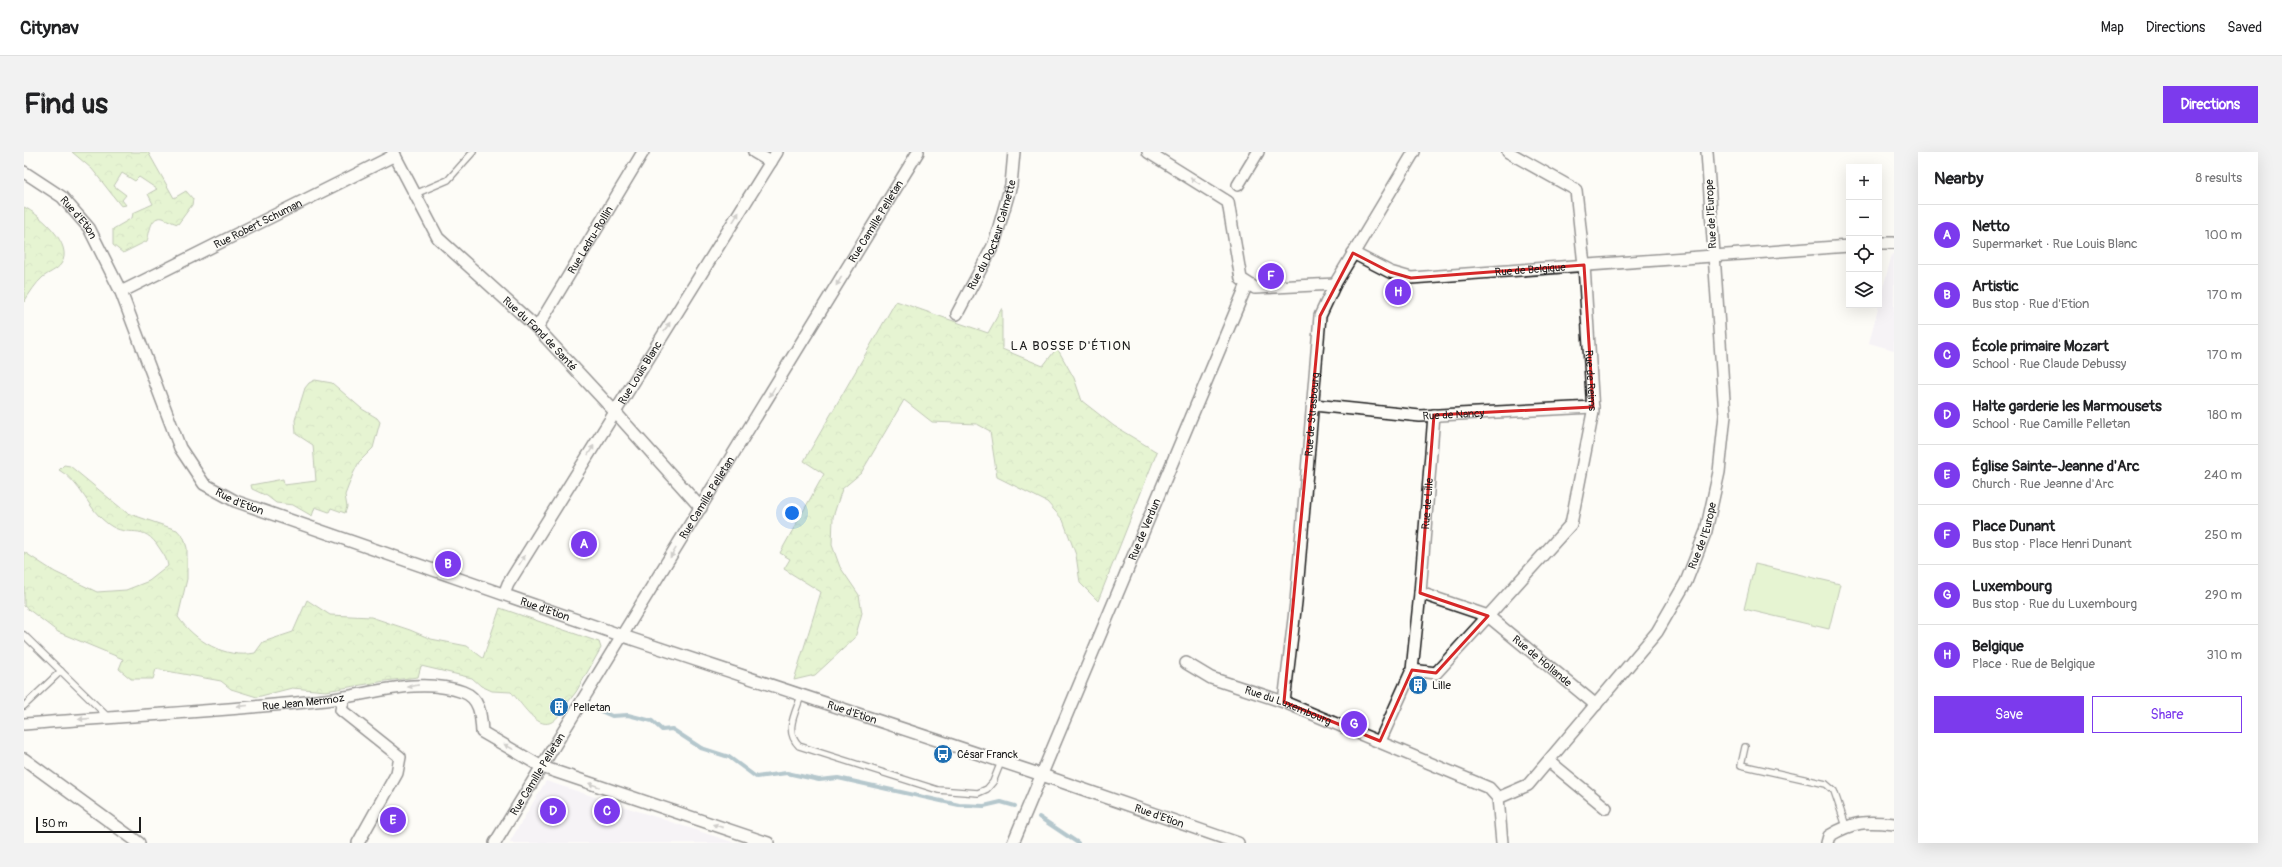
<!DOCTYPE html>
<meta charset="utf-8">
<style>
:root{--surface:#fff;--page:#f2f2f2;--text:#202124;--muted:#757577;--line:#e0e0e0;--accent:#7c3aed}
body{margin:0;font-family:Pangolin,sans-serif;background:var(--page);color:var(--text)}
.controls{position:absolute;right:12px;top:12px;display:grid;overflow:hidden;border-radius:0px;box-shadow:0 4px 16px #0002}
.controls button{width:36px;height:36px;display:grid;place-items:center;padding:0;border:0;border-bottom:1px solid var(--line);background:var(--surface);color:var(--text);font:20px sans-serif}
.scale{position:absolute;left:12px;bottom:10px;width:105px;box-sizing:border-box;padding-left:4px;border:2px solid #1c1c1c;border-top:0;font-size:11px;line-height:14px;white-space:nowrap;color:#1c1c1c;-webkit-text-stroke:3px #fdfcf7;paint-order:stroke}
.you{position:absolute;left:768px;top:361px;width:14px;height:14px;margin:-10px;border:3px solid #fff;border-radius:50%;background:#1a73e8;box-shadow:0 0 0 6px #1a73e833}
.badge{display:grid;place-items:center;width:26px;height:26px;border-radius:50%;background:var(--accent);color:#fff;font-size:13px;font-weight:700}
.pin{position:absolute;translate:-50% -50%;border:2px solid #fff;box-shadow:0 1px 4px #0006}
.list{margin:0;padding:0;list-style:none}
h2{display:flex;justify-content:space-between;align-items:center;height:52px;margin:0;padding:0 16px;font-size:17px}
h2 small{font-size:13px;font-weight:400;color:var(--muted)}
.list li{display:grid;grid-template-columns:26px 1fr auto;gap:12px;align-items:center;box-sizing:border-box;height:60px;padding:0 16px;border-top:1px solid var(--line)}
.list b{display:block;font-size:15px;white-space:nowrap}
.list p{margin:0;font-size:13px;white-space:nowrap;color:var(--muted)}
.list em{font-size:13px;font-style:normal;color:var(--muted)}
.actions{display:flex;gap:8px;padding:12px 16px}
.actions a{flex:1;padding:9px 0;border:1px solid var(--accent);border-radius:0px;text-align:center;font-size:14px;color:var(--accent)}
.actions .main{background:var(--accent);color:#fff}
.icon{flex:none;width:22px;height:22px;fill:none;stroke:currentColor;stroke-width:2;stroke-linecap:round;stroke-linejoin:round}
.map{position:relative;flex:none;width:1870px;height:691px;overflow:hidden;border-radius:0px}
header{display:flex;align-items:center;gap:24px;box-sizing:border-box;height:56px;padding:0 20px;background:var(--surface);border-bottom:1px solid var(--line)}
header strong{font-size:19px}
nav{display:flex;gap:22px;margin-inline-start:auto;font-size:14px}
.intro{display:flex;align-items:center;justify-content:space-between;box-sizing:border-box;height:96px;padding:0 24px}
h1{margin:0;font-size:28px}
.button{padding:10px 18px;border-radius:0px;background:var(--accent);color:#fff;font-size:14px;font-weight:700}
main{display:flex;gap:24px;padding:0 24px}
aside{flex:1;background:var(--surface);border-radius:0px;box-shadow:0 4px 16px #0002}
.map>svg:first-child{display:block}
</style>
<header>
<strong>Citynav</strong>
<nav><a>Map</a><a>Directions</a><a>Saved</a></nav>
</header>
<div class="intro"><h1>Find us</h1><a class="button">Directions</a></div>
<main>
<div class="map">
<svg width="1870" height="691" viewBox="0 0 1870 691">
<defs>
<pattern id="forest-crowns" width="20" height="18" patternUnits="userSpaceOnUse"><rect width="20" height="18" fill="#c9eba4"/><path d="M2 6a3 3 0 1 1 6 0M12 15a3 3 0 1 1 6 0" fill="none" stroke="#acc98d"/></pattern>
</defs>
<rect width="100%" height="100%" fill="#fdfcf7"/>
<filter id="ink" filterUnits="userSpaceOnUse"><feTurbulence type="fractalNoise" baseFrequency=".025" numOctaves="2"/><feDisplacementMap in="SourceGraphic" scale="8" xChannelSelector="R" yChannelSelector="G"/><feConvolveMatrix kernelMatrix="1 2 1 2 8 2 1 2 1" color-interpolation-filters="sRGB"/></filter>
<g filter="url(#ink)">
<g fill="#ede8f4">
<path d="M1868,102h2v96l-25,-7z"/>
<path d="M522,629l3,1 186,61h-226z"/>
</g>
<path fill="#c9eba4" stroke="#728460" d="M1731,412l85,20 -11,45 -85,-20z"/>
<g fill="url(#forest-crowns)" stroke="#728460">
<path d="M48,0h76l26,46 12,-7 7,8 -1,6 -14,19c-5,-1 -10,-4 -15,-6 -13,-3 -13,15 -16,23l-24,12 -10,-8v-16l19,-11 1,-5 20,-9 -5,-10 9,-5 -18,-12 -4,4 -13,-8 -8,13 12,9 -4,5 4,5 -5,1 -29,-37z"/>
<path d="M0,55c15,7 51,38 37,57 -4,6 -13,9 -18,13 -8,7 -13,16 -19,25z"/>
<path d="M872,149l92,32 14,-25v41l41,17 14,-18 17,30 8,23 32,25 43,26 -59,149 -18,-18 -4,-28 -13,-35 -16,-18 -50,-25 -7,-46 -13,-7 -45,-2 -28,-22 -43,73 -19,16 -9,28 -1,28 8,22 19,28 3,18 -7,25 -40,37 -21,5 27,-88 -37,-23 6,-10 -10,-6 44,-79 -20,-13z"/>
<path d="M291,228l17,3 30,26 15,9 3,4 -7,26 -14,14 -6,12 -8,21 2,12 -2,6 -14,-5 -2,4 -14,-5 -3,9 -19,-11 -17,-2 -9,-7 -15,-7 -1,-4 32,-6 1,6 32,-4 -3,-36 -17,-11 -1,-14 10,-32 4,-5z"/>
<path d="M40,313l6,1 57,47 50,17 7,8 3,10v31l-9,38c17,24 47,42 77,36l8,-11 30,-10 14,-32 23,15 41,2 39,13 21,9 36,7 16,12 17,-50 99,34 2,6 -25,44 -11,14 -8,-4 -3,5 7,5c-18,30 -37,-7 -50,-20l-19,-1 -11,-5 -9,-8 -51,-12 -3,11 -33,4 -59,10 -34,-3 -35,9 -26,-8 -10,-8 -65,-12 -3,10h-22l-12,-10 4,-10 -65,-27 -34,-26v-54l31,20 42,20 29,-2 23,-9 19,-15c-1,-7 -4,-11 -8,-17 -18,-29 -30,-9 -52,-25 -20,-14 -27,-42 -49,-54z"/>
</g>
<g fill="none" stroke-linecap="round" stroke-linejoin="round">
<g stroke="#5d8898" stroke-width="4">
<path d="M572,557l16,7 16,-1 24,6 10,9 10,-1 29,19 28,9 27,20 31,-4 32,7 19,-2 121,27 25,1 17,-4 14,4"/>
<path d="M1015,665l39,26"/>
</g>
<defs>
<g id="service">
<path d="M391,42l33,-14 25,-28"/>
<path d="M0,483l84,82"/>
<path d="M777,544c-6,18 -17,35 -2,50l139,44 40,3 9,-4 6,-7 8,-20"/>
<path d="M0,554l37,-35"/>
<path d="M1721,595l-4,18 85,19 8,7 12,35"/>
</g>
<g id="minor">
<path id="s1" d="M369,0l45,86 99,90 78,84 86,96"/>
<path d="M730,0l17,10"/>
<path d="M1124,0l80,50 13,77 14,9 80,-4"/>
<path id="s2" d="M1484,0l68,38 8,75 9,147 -22,112 -83,92 108,89"/>
<path id="s3" d="M0,20l38,25 27,31 32,64 59,156 24,36 31,17 388,135 419,139 196,68"/>
<path d="M1214,33l20,-33"/>
<path d="M1855,91h15"/>
<path id="s4" d="M1329,101l37,19 21,6 438,-32"/>
<path id="s5" d="M97,140l274,-137"/>
<path id="s6" d="M933,162l37,-70 17,-59 3,-33"/>
<path id="s7" d="M513,176l106,-176"/>
<path id="s8" d="M1290,253l106,11 173,-9"/>
<path id="s9" d="M480,442l4,-10 269,-432"/>
<path id="s10" d="M1162,511l25,15 73,24 205,86 9,10"/>
<path d="M1388,518l24,3 52,-57 -68,-23"/>
<path d="M320,545l-3,13 59,47 -3,16 -39,70"/>
<path id="s11" d="M1260,550l12,-100 24,-286 15,-32 79,-132"/>
<path id="s12" d="M0,572c100,-8 201,-13 301,-24 45,-5 93,-24 138,-8 17,6 18,23 19,40l60,35 226,76"/>
<path id="s13" d="M1356,589l32,-71 8,-77 14,-178"/>
<path d="M0,607l115,84"/>
<path d="M1525,609l57,47"/>
<path id="s14" d="M1474,646l30,-13 129,-153 29,-50 20,-51 13,-59 6,-57 -18,-263"/>
<path d="M1474,646l4,45"/>
<path id="s15" d="M471,691l423,-691"/>
<path id="s16" d="M989,691l234,-559"/>
<path d="M1803,691l2,-7c25,-15 37,-15 65,-12"/>
</g>
</defs>
<use href="#service" stroke="#1c1c1c" stroke-width="8"/>
<use href="#minor" stroke="#1c1c1c" stroke-width="14"/>
<use href="#service" stroke="#fdfcf7" stroke-width="5.5"/>
<use href="#minor" stroke="#fdfcf7" stroke-width="11"/>
</g>
<defs><path id="oneway-solid" d="M-6-.8H1V-3.2L6.5 0L1 3.2V.8H-6Z"/></defs>
<g fill="#989794">
<use href="#oneway-solid" transform="translate(1171 29) rotate(-148)"/>
<use href="#oneway-solid" transform="translate(712 65) rotate(-58)"/>
<use href="#oneway-solid" transform="translate(815 129) rotate(121)"/>
<use href="#oneway-solid" transform="translate(643 175) rotate(-58)"/>
<use href="#oneway-solid" transform="translate(748 240) rotate(121)"/>
<use href="#oneway-solid" transform="translate(567 298) rotate(-58)"/>
<use href="#oneway-solid" transform="translate(649 401) rotate(122)"/>
<use href="#oneway-solid" transform="translate(498 408) rotate(-58)"/>
<use href="#oneway-solid" transform="translate(389 534) rotate(169)"/>
<use href="#oneway-solid" transform="translate(218 554) rotate(175)"/>
<use href="#oneway-solid" transform="translate(60 567) rotate(175)"/>
<use href="#oneway-solid" transform="translate(485 595) rotate(-151)"/>
<use href="#oneway-solid" transform="translate(570 633) rotate(-161)"/>
<use href="#oneway-solid" transform="translate(694 674) rotate(-162)"/>
</g>
</g>
<path d="M0 0H1870V691H0ZM1329,101l37,19 21,6 173,-13 9,142 -159,8 -14,178 68,23 -52,57 -24,-3 -32,71 -96,-39 36,-386z" fill="#fdfcf7" fill-opacity=".55" fill-rule="evenodd"/>
<path fill="none" stroke="#d62828" stroke-width="3" stroke-linejoin="round" d="M1329,101l37,19 21,6 173,-13 9,142 -159,8 -14,178 68,23 -52,57 -24,-3 -32,71 -96,-39 36,-386z"/>
<defs>
<symbol id="building-disc" viewBox="-11 -11 22 22"><circle r="9.5" fill="#1f6fb2" stroke="#fdfcf7"/><path d="M-4-6H4V6H1V3H-1V6H-4ZM-2.5-4.3h1.7v1.8h-1.7ZM.8-4.3h1.7v1.8H.8ZM-2.5-1h1.7V.8h-1.7ZM.8-1h1.7V.8H.8Z" fill="#fff"/></symbol>
<symbol id="bus-disc" viewBox="-11 -11 22 22"><circle r="9.5" fill="#1f6fb2" stroke="#fdfcf7"/><path d="M-5-6H5V4H4V6H2V4H-2V6H-4V4H-5ZM-3.5-4V0h7V-4ZM-3.5 1.2v1.5H-2V1.2ZM2 1.2v1.5H3.5V1.2Z" fill="#fff"/></symbol>
</defs>
<g fill-rule="evenodd">
<use href="#building-disc" x="1383" y="522" width="22" height="22"/>
<use href="#building-disc" x="524" y="544" width="22" height="22"/>
<use href="#bus-disc" x="908" y="591" width="22" height="22"/>
</g>
<g text-anchor="middle" dominant-baseline="central" stroke-width="4" stroke-linejoin="round" paint-order="stroke">
<g font-size="11" fill="#1c1c1c" stroke="#fdfcf7">
<text transform="translate(1687 62) rotate(-93)">Rue de l'Europe</text>
<text stroke="none"><textPath href="#s3" startOffset="72">Rue d'Etion</textPath></text>
<text stroke="none"><textPath href="#s15" startOffset="729">Rue Camille Pelletan</textPath></text>
<text stroke="none"><textPath href="#s5" startOffset="153">Rue Robert Schuman</textPath></text>
<text stroke="none"><textPath href="#s6" startOffset="87">Rue du Docteur Calmette</textPath></text>
<text stroke="none"><textPath href="#s7" startOffset="103">Rue Ledru-Rollin</textPath></text>
<text stroke="none"><textPath href="#s4" startOffset="183">Rue de Belgique</textPath></text>
<text stroke="none"><textPath href="#s1" startOffset="237">Rue du Fond de Santé</textPath></text>
<text stroke="none"><textPath href="#s9" startOffset="260">Rue Louis Blanc</textPath></text>
<text stroke="none"><textPath href="#s2" startOffset="269">Rue de Reims</textPath></text>
<text stroke="none"><textPath href="#s8" startOffset="140">Rue de Nancy</textPath></text>
<text stroke="none"><textPath href="#s11" startOffset="289">Rue de Strasbourg</textPath></text>
<text stroke="none"><textPath href="#s15" startOffset="405">Rue Camille Pelletan</textPath></text>
<text stroke="none"><textPath href="#s3" startOffset="408">Rue d'Etion</textPath></text>
<text stroke="none"><textPath href="#s13" startOffset="245">Rue de Lille</textPath></text>
<text stroke="none"><textPath href="#s16" startOffset="340">Rue de Verdun</textPath></text>
<text stroke="none"><textPath href="#s14" startOffset="340">Rue de l'Europe</textPath></text>
<text stroke="none"><textPath href="#s3" startOffset="732">Rue d'Etion</textPath></text>
<text stroke="none"><textPath href="#s2" startOffset="609">Rue de Hollande</textPath></text>
<text stroke="none"><textPath href="#s12" startOffset="280">Rue Jean Mermoz</textPath></text>
<text stroke="none"><textPath href="#s10" startOffset="111">Rue du Luxembourg</textPath></text>
<text stroke="none"><textPath href="#s3" startOffset="1056">Rue d'Etion</textPath></text>
<text stroke="none"><textPath href="#s15" startOffset="81">Rue Camille Pelletan</textPath></text>
<text stroke="none"><textPath href="#s3" startOffset="1380">Rue d'Etion</textPath></text>
</g>
<g font-size="11" fill="#1c1c1c" stroke="#fdfcf7" text-anchor="start">
<text x="1408" y="533">Lille</text>
<text x="549" y="555">Pelletan</text>
<text x="933" y="602">César Franck</text>
</g>
<g font-size="13" letter-spacing="1" fill="#1c1c1c" stroke="#fdfcf7">
<text x="1047" y="194">LA BOSSE D'ÉTION</text>
</g>
</g>
</svg>
<div class="controls">
<button>+</button>
<button>−</button>
<button><svg class="icon" aria-label="locate" viewBox="0 0 24 24"><circle cx="12" cy="12" r="6"/><path d="M12 2v4M12 18v4M2 12h4M18 12h4"/></svg></button>
<button><svg class="icon" aria-label="layers" viewBox="0 0 24 24"><path d="M12 4l9 5-9 5-9-5zM3 14l9 5 9-5"/></svg></button>
</div>
<div class="scale">50 m</div>
<div class="you"></div>
<div class="pin badge" style="left:560px;top:392px">A</div>
<div class="pin badge" style="left:424px;top:412px">B</div>
<div class="pin badge" style="left:583px;top:659px">C</div>
<div class="pin badge" style="left:529px;top:659px">D</div>
<div class="pin badge" style="left:369px;top:668px">E</div>
<div class="pin badge" style="left:1247px;top:124px">F</div>
<div class="pin badge" style="left:1330px;top:572px">G</div>
<div class="pin badge" style="left:1374px;top:140px">H</div>
</div>
<aside>
<h2>Nearby<small>8 results</small></h2>
<ul class="list">
<li><span class="badge">A</span><div><b>Netto</b><p>Supermarket · Rue Louis Blanc</p></div><em>100 m</em></li>
<li><span class="badge">B</span><div><b>Artistic</b><p>Bus stop · Rue d'Etion</p></div><em>170 m</em></li>
<li><span class="badge">C</span><div><b>École primaire Mozart</b><p>School · Rue Claude Debussy</p></div><em>170 m</em></li>
<li><span class="badge">D</span><div><b>Halte garderie les Marmousets</b><p>School · Rue Camille Pelletan</p></div><em>180 m</em></li>
<li><span class="badge">E</span><div><b>Église Sainte-Jeanne d'Arc</b><p>Church · Rue Jeanne d'Arc</p></div><em>240 m</em></li>
<li><span class="badge">F</span><div><b>Place Dunant</b><p>Bus stop · Place Henri Dunant</p></div><em>250 m</em></li>
<li><span class="badge">G</span><div><b>Luxembourg</b><p>Bus stop · Rue du Luxembourg</p></div><em>290 m</em></li>
<li><span class="badge">H</span><div><b>Belgique</b><p>Place · Rue de Belgique</p></div><em>310 m</em></li>
</ul>
<div class="actions"><a class="main">Save</a><a>Share</a></div>
</aside>
</main>
